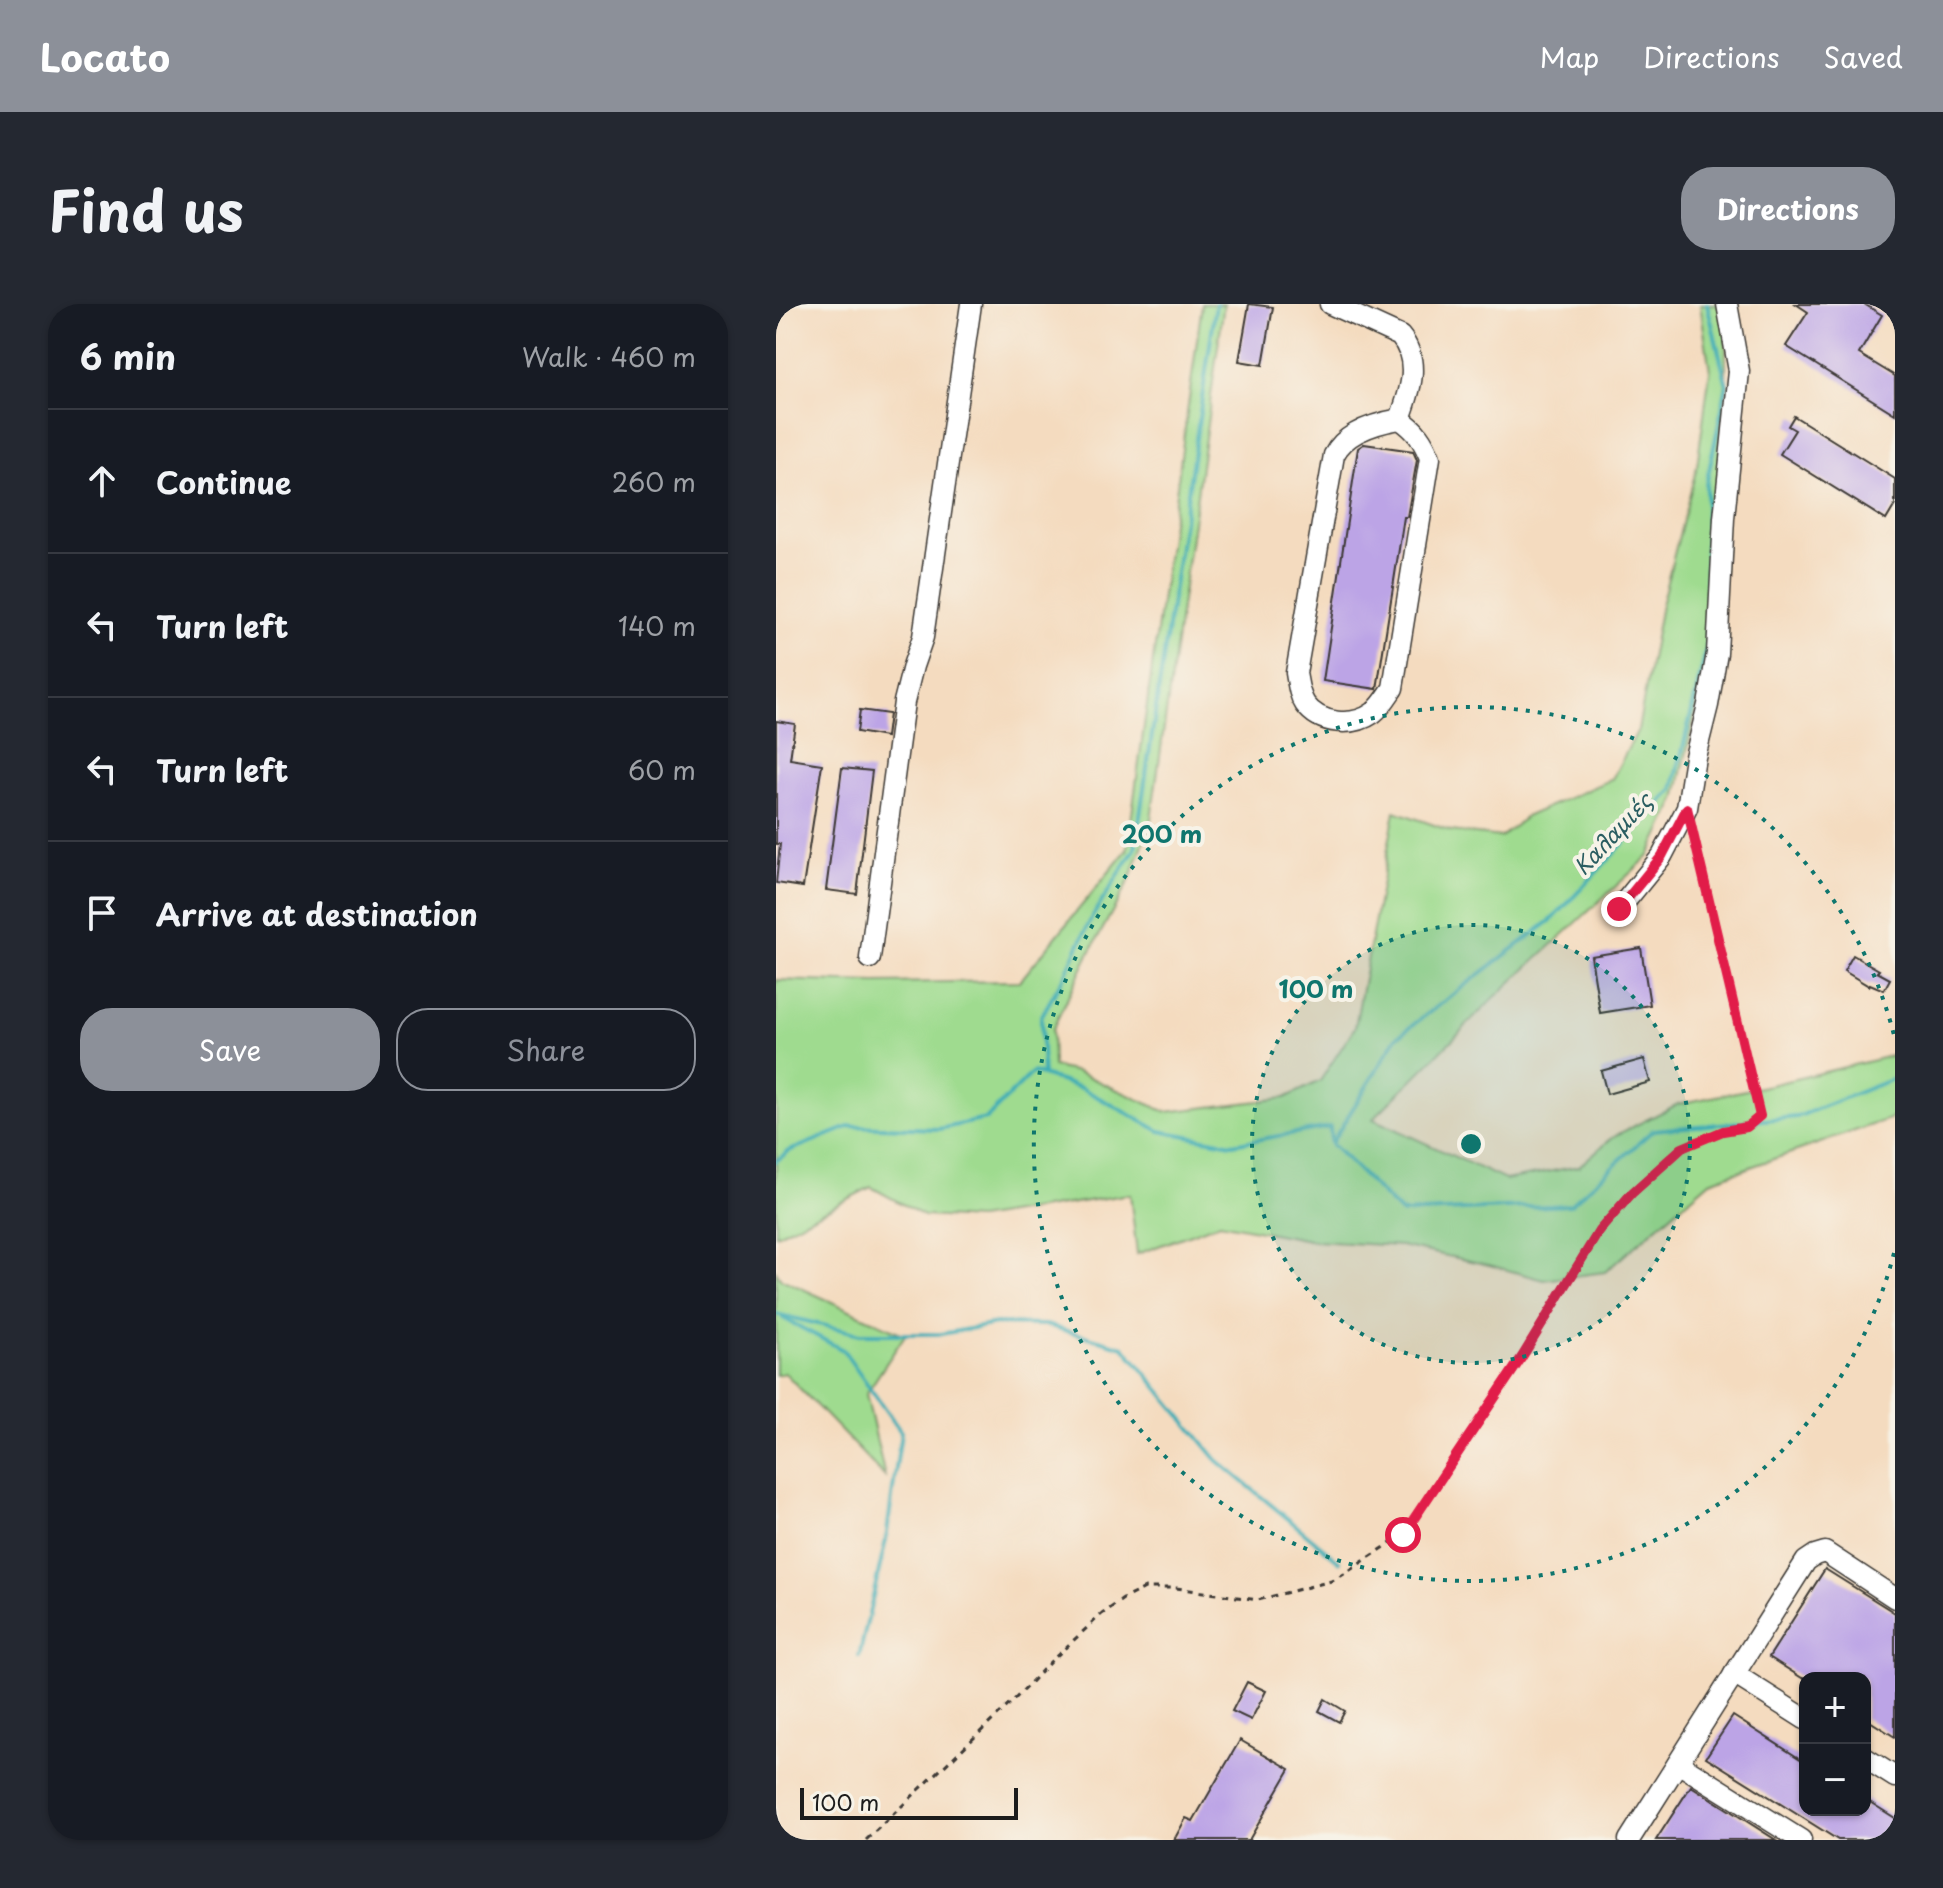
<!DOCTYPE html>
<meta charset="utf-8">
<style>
:root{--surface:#171b24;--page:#242831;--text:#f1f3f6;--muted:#9ea1a6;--line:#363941;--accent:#8c9099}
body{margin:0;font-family:"Playpen Sans",sans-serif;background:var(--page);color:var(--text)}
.controls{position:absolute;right:24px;bottom:24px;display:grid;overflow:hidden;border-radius:16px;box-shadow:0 2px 6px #0004}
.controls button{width:72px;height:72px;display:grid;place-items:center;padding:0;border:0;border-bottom:2px solid var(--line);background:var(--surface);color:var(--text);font:40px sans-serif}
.scale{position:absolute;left:24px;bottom:20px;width:218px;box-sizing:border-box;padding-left:8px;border:4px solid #1c1c1c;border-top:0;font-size:22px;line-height:28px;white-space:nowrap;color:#1c1c1c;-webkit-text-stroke:6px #f7f3e8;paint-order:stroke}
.stop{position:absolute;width:24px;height:24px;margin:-18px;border:6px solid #e11d48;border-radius:50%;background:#fff}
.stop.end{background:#e11d48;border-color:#fff;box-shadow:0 2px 8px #0008}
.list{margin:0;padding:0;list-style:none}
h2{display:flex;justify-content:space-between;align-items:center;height:104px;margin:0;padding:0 32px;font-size:34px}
h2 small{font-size:26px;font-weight:400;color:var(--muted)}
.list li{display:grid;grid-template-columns:52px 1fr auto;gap:24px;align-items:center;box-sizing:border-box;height:144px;padding:0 32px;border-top:2px solid var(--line)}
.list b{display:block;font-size:30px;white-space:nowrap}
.list em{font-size:26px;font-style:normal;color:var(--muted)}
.actions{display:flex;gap:16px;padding:24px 32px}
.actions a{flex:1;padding:18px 0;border:2px solid var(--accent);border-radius:32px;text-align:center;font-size:28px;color:var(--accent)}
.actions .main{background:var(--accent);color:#fff}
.icon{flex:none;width:44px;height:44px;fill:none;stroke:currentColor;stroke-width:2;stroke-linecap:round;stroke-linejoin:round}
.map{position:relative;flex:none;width:1119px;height:1536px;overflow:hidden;border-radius:32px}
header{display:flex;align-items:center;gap:48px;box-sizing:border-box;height:112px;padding:0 40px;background:var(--accent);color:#fff}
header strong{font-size:38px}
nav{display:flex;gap:44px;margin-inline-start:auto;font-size:28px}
.intro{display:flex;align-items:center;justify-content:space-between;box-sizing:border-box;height:192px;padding:0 48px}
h1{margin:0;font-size:56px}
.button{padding:20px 36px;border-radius:32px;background:var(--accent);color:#fff;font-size:28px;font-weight:700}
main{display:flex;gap:48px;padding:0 48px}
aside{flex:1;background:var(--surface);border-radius:32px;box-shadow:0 2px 6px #0004}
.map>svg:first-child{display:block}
</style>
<header>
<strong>Locato</strong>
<nav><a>Map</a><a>Directions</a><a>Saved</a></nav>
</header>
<div class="intro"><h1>Find us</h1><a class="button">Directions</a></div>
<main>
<aside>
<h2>6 min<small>Walk · 460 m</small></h2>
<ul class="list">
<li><svg class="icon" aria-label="ahead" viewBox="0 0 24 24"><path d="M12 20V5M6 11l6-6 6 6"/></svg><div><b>Continue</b></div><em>260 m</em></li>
<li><svg class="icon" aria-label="left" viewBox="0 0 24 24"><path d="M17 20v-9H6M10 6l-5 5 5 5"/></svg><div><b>Turn left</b></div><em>140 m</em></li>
<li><svg class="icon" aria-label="left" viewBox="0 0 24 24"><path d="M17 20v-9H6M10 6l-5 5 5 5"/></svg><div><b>Turn left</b></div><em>60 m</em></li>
<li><svg class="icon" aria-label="arrive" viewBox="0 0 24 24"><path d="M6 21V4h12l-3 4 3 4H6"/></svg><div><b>Arrive at destination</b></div></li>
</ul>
<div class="actions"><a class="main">Save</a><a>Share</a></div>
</aside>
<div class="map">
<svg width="1119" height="1536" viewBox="0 0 1119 1536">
<rect width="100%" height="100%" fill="#f7f3e8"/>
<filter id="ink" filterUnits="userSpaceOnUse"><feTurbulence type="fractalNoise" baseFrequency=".0125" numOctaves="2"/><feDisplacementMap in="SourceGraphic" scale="16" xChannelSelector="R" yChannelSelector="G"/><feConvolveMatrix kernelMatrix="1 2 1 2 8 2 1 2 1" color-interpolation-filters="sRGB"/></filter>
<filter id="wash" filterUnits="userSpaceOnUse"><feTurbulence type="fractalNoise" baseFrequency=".006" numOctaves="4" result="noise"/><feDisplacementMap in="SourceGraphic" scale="32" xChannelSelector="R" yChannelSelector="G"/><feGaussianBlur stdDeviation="1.8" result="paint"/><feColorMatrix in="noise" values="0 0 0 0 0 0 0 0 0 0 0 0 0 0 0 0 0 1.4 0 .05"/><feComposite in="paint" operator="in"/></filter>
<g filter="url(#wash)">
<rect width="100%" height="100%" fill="#f4dbbf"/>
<g fill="#9fdb8f" stroke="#5e7c56" stroke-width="2">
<path d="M426,0h22l-74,522 -21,55 -40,73 -37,76 1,37 25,5 88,40 119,-14 35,-17 35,-54 40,-216 56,20 50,6 26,-21 85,-37 26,-49 23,-125 36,-139 13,-95 -10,-67h18l8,30v49l-9,121 -6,139 -35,157 -27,56 -156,143 -120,120 132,61 74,-14 35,-30 64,-32 92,-19 125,-30v62l-185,64 -105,91 -61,8 -55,-15 -88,-19 -87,-5 -94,-18 -83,31 -7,-60 -152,25 -54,-3 -53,-29 -95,48v-255l99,3 145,-2 107,-131z"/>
<path d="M0,967l5,8 124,56 -39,59 19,83 -100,-104 -9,2z"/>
</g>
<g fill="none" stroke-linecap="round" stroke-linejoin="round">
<g stroke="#3cadb6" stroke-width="4">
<path d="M267,771l-2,-58 25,-44 26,-56 43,-68 81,-545"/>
<path d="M556,838l65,-105 157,-119 119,-128 34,-143 -1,-162 21,-100 -20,-81"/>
<path d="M0,857l13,-10 62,-25 88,3 47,-10 47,-47 48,16 79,43 72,13 98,-17 1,17 70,69 169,-8 83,-75 144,-13 98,-39"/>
<path d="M0,1010l84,20h81l55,-10 50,1 78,22 93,113 123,102"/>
<path d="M7,1014l60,32 58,82 -15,108 -27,117"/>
</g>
</g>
<g id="blocks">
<g fill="#bca4e6">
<path d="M473,0l24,3 -10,58 -24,-4z"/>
<path d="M1020,0h68l18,11 -23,39 36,22v38l-109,-68 22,-34z"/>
<path d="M1018,112l101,63v26l-9,15 -106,-66 15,-24 -7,-4z"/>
<path d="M588,140l49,7 4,9 -10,57h-3l-27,172 -54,-8 35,-233z"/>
<path d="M84,406l29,4 -3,23 -29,-5z"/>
<path d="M0,417l19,3 -5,35 32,5 -19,123 -27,-4 4,-39h-4z"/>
<path d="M66,464l30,3 -15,123 -31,-4z"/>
<path d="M865,644l9,57 -50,8 -9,-57z"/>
<path d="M1077,651l26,15 -2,2 13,7 -6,11 -14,-6 -1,2 -25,-15z"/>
<path d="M868,755l6,23 -43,12 -6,-23z"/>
<path d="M1049,1265l70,44v124l-30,-19v-40h-63l-33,-21z"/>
<path d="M471,1378l19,9 -15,29 -19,-9z"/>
<path d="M549,1395l20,12 -6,11 -20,-11z"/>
<path d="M957,1412l72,46v48h60v-11l30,19v22h-57l-132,-83z"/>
<path d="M464,1436l50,29 -41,71h-75l12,-22 7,3z"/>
<path d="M915,1482l85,54h-120z"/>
</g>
</g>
</g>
<g filter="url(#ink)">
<use href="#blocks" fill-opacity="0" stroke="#3c3934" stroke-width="2"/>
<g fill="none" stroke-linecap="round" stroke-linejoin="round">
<defs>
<g id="minor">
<path d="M554,0l70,32c21,25 10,56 0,83"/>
<path d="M624,115c16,11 23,21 30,39l-37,230c-6,9 -12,19 -20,25 -20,14 -53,12 -68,-9 -6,-9 -7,-20 -9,-31l38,-218c11,-23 43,-32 66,-36z"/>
<path d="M843,605l43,-53 25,-48 8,-51 13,-52 9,-52 7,-135 15,-147 -12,-67"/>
<path d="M94,654l34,-256 9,-36 10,-29 48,-333"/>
<path d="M958,1370l71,45"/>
<path d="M1089,1454l30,19"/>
<path d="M902,1459l123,77"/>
<path d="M853,1536l177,-279 9,-6 10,-3 70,46"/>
</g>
</defs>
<use href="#minor" stroke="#3c3934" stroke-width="23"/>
<path stroke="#3c3934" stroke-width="3" stroke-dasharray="6 6" stroke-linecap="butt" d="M90,1536l147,-139 37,-39 52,-48 21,-15 22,-11h31l82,12 77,-20 68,-45 119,-178 77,-126 33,-38 50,-45 41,-17 24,-4 13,-11 -67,-281"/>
<use href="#minor" stroke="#fff" stroke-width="20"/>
</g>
</g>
<g fill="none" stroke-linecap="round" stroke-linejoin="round" filter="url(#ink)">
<path stroke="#e11d48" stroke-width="10" d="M627,1231l119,-178 77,-126 33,-38 50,-45 41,-17 24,-4 13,-11 -73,-308 -25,48 -43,53"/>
</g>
<circle cx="695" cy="840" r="219" fill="#0f766e" fill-opacity=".12"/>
<g fill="none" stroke="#0f766e" stroke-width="4" stroke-dasharray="4 8">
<circle cx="695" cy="840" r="219"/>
<path d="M1118 949A437 437 0 1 1 1118 731"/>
</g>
<g text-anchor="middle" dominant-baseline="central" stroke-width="8" stroke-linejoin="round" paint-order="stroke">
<g font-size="22" font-style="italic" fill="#2a5d61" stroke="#f7f3e8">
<text transform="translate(836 529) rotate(-47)">Καλαμιές</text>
</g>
</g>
<circle cx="695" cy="840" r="12" fill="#0f766e" stroke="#f7f3e8" stroke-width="4"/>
<g font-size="24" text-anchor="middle" font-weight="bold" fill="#0f766e" stroke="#f7f3e8" stroke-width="8" stroke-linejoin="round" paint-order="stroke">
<text x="386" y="539">200 m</text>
<text x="540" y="694">100 m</text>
</g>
</svg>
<div class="controls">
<button>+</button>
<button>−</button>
</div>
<div class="scale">100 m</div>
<div class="stop" style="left:627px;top:1231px"></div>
<div class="stop end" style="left:843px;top:605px"></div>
</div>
</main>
